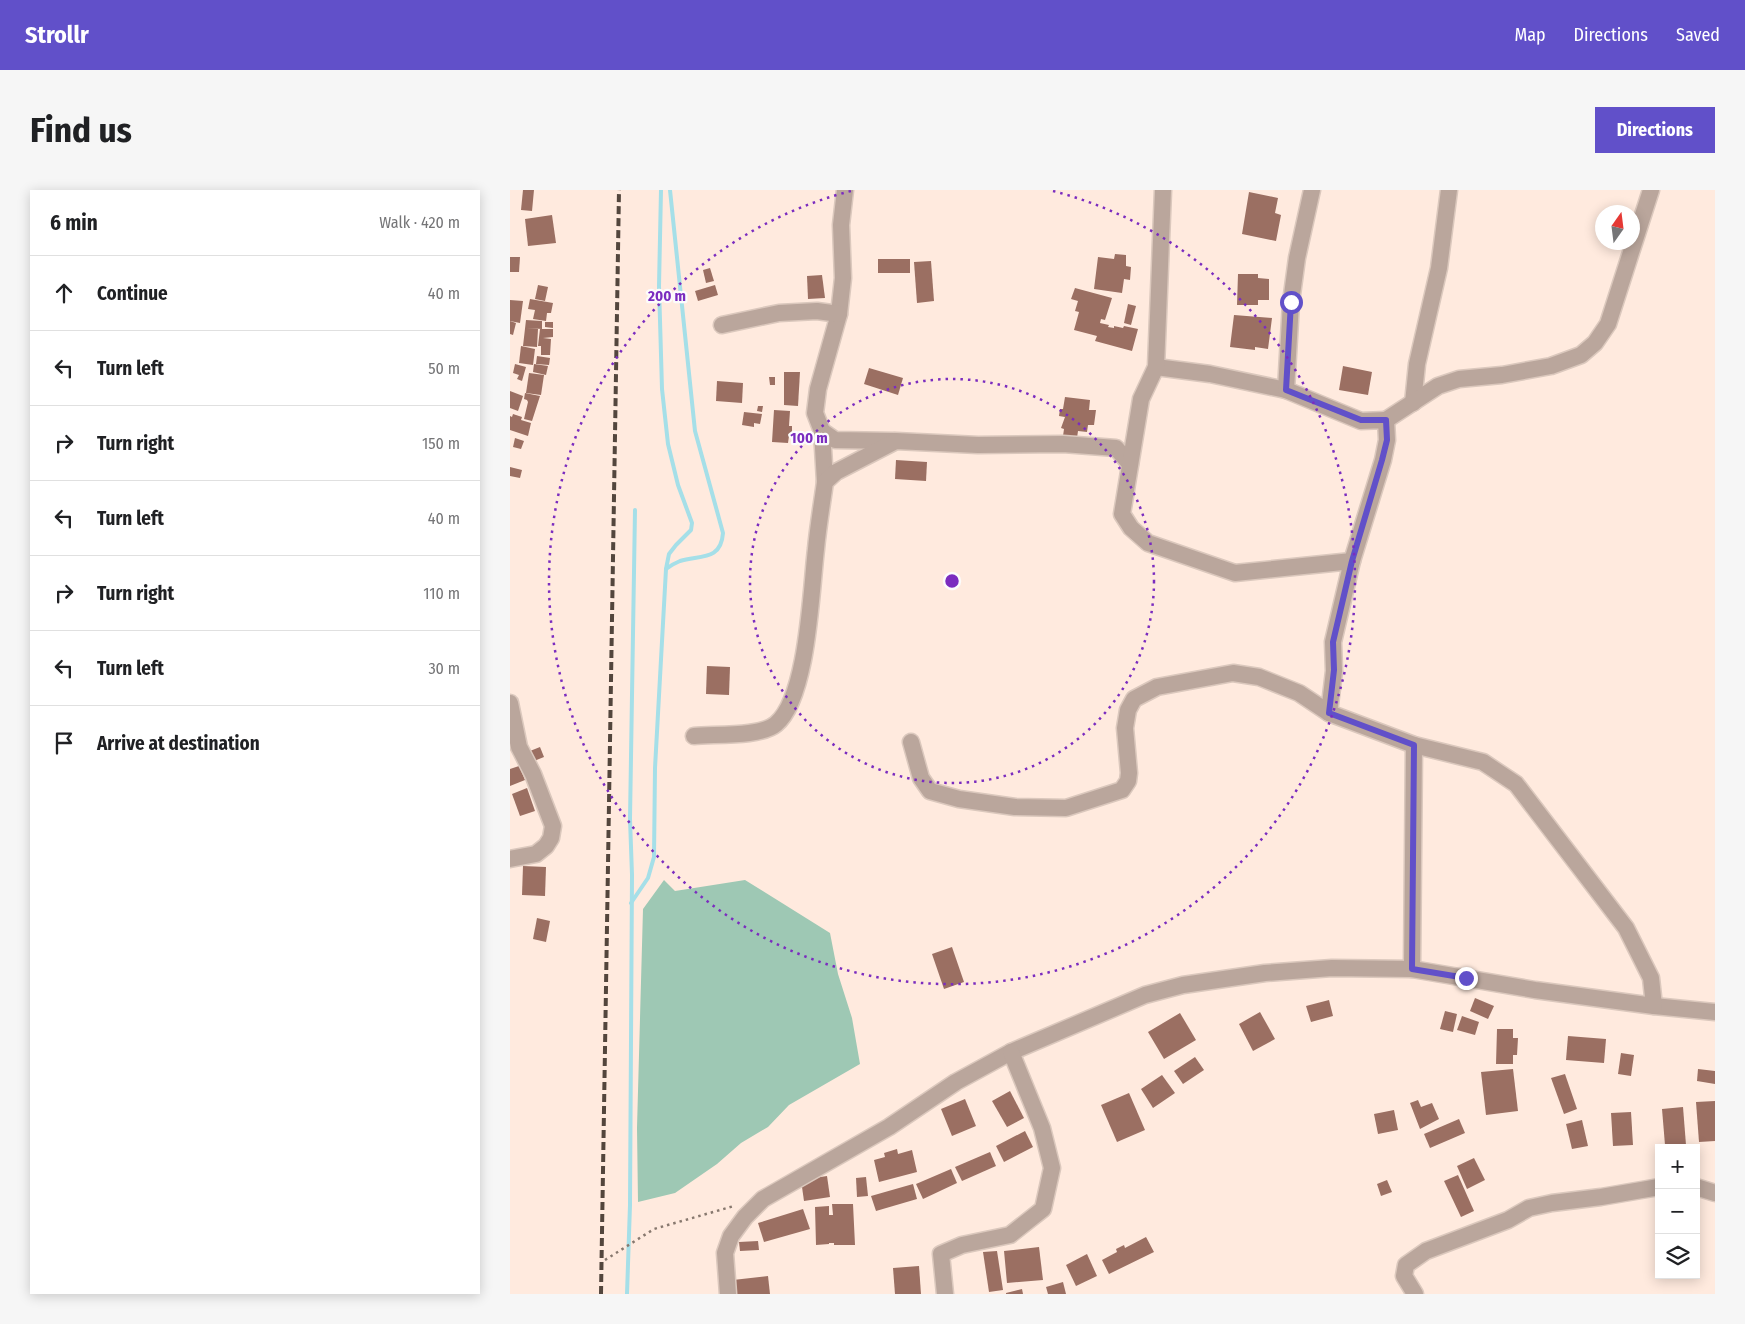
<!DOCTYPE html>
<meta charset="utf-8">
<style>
:root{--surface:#fff;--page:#f6f6f6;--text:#202124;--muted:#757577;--line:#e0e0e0;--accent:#6150c9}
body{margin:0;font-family:"Fira Sans Condensed",sans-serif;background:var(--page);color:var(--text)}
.controls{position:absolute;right:15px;bottom:15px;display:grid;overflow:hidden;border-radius:0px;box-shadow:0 2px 12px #0003}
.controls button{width:45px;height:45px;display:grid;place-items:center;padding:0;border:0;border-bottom:1px solid var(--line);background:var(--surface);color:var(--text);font:25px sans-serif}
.compass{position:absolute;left:1085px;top:15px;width:45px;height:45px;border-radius:50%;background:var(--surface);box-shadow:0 2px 12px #0003;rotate:14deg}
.stop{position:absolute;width:15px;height:15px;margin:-11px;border:4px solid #6150c9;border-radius:50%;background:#fff}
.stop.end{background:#6150c9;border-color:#fff;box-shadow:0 1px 5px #0008}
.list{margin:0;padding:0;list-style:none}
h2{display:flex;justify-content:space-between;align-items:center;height:65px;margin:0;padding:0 20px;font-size:21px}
h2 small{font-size:16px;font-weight:400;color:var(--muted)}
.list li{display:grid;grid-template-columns:32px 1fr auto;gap:15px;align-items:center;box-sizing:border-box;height:75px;padding:0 20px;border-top:1px solid var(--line)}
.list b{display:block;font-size:19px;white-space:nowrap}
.list em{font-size:16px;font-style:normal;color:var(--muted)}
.icon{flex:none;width:28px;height:28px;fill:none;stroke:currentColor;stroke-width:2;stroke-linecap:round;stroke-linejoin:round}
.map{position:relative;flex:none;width:1205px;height:1104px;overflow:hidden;border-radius:0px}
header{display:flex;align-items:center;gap:30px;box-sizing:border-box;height:70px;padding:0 25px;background:var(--accent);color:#fff}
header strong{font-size:24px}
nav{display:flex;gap:28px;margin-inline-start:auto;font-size:18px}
.intro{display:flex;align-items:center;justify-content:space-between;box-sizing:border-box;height:120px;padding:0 30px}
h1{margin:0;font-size:35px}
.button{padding:12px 22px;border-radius:0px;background:var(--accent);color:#fff;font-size:18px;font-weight:700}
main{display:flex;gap:30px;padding:0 30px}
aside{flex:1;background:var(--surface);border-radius:0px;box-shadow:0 2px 12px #0003}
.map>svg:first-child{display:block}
</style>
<header>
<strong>Strollr</strong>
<nav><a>Map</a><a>Directions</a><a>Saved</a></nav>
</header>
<div class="intro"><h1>Find us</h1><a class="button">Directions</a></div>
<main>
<aside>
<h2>6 min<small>Walk · 420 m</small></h2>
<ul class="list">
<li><svg class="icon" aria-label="ahead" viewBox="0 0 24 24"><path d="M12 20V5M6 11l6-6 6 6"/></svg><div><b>Continue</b></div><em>40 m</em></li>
<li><svg class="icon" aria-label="left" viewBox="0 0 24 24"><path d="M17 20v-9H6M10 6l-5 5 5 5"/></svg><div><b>Turn left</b></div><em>50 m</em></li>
<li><svg class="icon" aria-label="right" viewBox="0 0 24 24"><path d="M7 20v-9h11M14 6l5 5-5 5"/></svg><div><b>Turn right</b></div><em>150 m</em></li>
<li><svg class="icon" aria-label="left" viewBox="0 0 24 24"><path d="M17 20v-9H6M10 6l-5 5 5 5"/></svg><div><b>Turn left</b></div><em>40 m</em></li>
<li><svg class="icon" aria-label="right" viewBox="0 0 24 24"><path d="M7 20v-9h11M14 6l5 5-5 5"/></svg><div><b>Turn right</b></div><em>110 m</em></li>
<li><svg class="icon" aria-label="left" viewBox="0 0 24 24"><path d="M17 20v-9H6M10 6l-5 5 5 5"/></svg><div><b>Turn left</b></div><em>30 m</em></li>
<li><svg class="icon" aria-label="arrive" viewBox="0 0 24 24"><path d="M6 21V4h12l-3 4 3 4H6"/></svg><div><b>Arrive at destination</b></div></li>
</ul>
</aside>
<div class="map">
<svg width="1205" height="1104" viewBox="0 0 1205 1104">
<rect width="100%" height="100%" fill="#ffeade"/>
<path fill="#9ec8b4" d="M154,690l11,11 70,-11 85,53 8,41 14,44 8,46 -71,41 -21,22 -27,16 -24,21 -42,29 -37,9 -1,-74 6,-219z"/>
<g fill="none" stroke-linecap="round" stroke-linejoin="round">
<g stroke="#a5dfe8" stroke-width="4">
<path d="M156,379c4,-3 9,-6 14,-8 20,-6 41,0 43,-28l-28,-102 -25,-241"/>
<path d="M121,713l17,-25 6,-21 1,-89 11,-199 3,-15 7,-9 15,-15 1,-7 -14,-38 -10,-41 -6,-55 -3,-103 2,-96"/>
<path d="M117,1104l3,-89 2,-330 -2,-56 5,-309"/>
</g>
</g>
<g fill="#9b6f62">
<path d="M13,0h11l-2,21 -11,-1z"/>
<path d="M739,2l29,6 -3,15 6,2 -5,26 -34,-7z"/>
<path d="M42,25l4,28 -28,3 -3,-27z"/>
<path d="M605,64l11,1v11l5,1 -1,13 -6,-1 -2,14 -28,-4 4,-32 16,2z"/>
<path d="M0,67h10l-1,15h-9z"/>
<rect x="368" y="69" width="32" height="14"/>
<path d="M421,71l3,40 -17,2 -3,-41z"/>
<path d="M200,78l4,13 -8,2 -3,-13z"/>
<path d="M728,84h20v4l11,1v21h-11v5h-21z"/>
<path d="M312,85l3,23 -17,1 -1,-23z"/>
<path d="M28,95l10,2 -3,14 -10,-2z"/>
<path d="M205,95l3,10 -20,6 -3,-10z"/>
<path d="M565,98l37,10 -7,22 -4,-1 -1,4 9,2 -1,2 6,1v-2l9,2 1,-2 14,3 -6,22 -37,-10 2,-5 -23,-6 5,-18 -4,-1 3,-10 -7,-2z"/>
<path d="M20,109l23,4 -2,10h-4l-1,8 -13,-2 2,-9 -7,-1z"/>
<path d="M0,110l13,1 -3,22 -10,-2z"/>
<path d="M618,114l8,2 -5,19 -7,-2z"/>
<path d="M724,125l38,3 -4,31 -13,-2v3l-25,-3z"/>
<path d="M16,130l16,1v8l-15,-1 11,1 -1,18 -14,-1z"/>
<path d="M0,131l6,2 -3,12 -3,-1z"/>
<path d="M35,132h8v6l-8,-1z"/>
<path d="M30,139h13v8l-10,1 8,1 -1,16h-9v-9h-3z"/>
<path d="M11,156l14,3 -2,16 -14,-2z"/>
<path d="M27,166l13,2 -1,7 -13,-1z"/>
<path d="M5,174l11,3 -4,14 -5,-2 2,-4 -6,-2z"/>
<path d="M24,174l14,2 -2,9 -13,-3z"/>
<path d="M833,176l29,6 -4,23 -29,-5z"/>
<path d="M359,178l34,10 -5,17 -34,-11z"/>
<path d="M274,182h16l-2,34 -14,-1z"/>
<path d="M19,183l15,2 -3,20 -15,-2z"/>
<path d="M259,187h6v8h-5z"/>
<path d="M207,191l26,2 -1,20 -26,-2z"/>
<path d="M0,201l13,5 -5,15 -8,-3z"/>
<path d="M15,203l15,3 -8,25 -8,-2 4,-17 -1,-2 -3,-1z"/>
<path d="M555,207l25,3 -1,10h7l-2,15h-6l-1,7 -9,-1 -1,7 -14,-2 1,-7 -3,-1 4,-11 -6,-1 1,-7h3z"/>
<path d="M248,216h5l-1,6 -5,-1z"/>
<path d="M264,220l16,1 -1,15h3v10h-3l-1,7 -16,-1z"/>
<path d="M234,222l18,2 -2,10 -6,-1v4l-12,-2z"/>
<path d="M3,224l9,3 -1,3 10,3 -3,13 -18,-6v-14l2,1z"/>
<path d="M5,248l9,3 -3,8 -8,-2z"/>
<path d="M386,270l31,2 -1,19 -31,-2z"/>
<path d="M0,277l12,3 -2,8 -10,-2z"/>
<path d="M197,476l23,1 -1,28 -23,-1z"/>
<path d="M30,557l4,10 -15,6 -4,-10z"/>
<path d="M9,576l6,14 -15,6v-17z"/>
<path d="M17,598l8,23 -15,5 -8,-22z"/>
<path d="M13,676l23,1 -1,29 -23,-1z"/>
<path d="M27,728l13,3 -4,21 -13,-3z"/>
<path d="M442,757l12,35 -20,7 -12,-35z"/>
<path d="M965,808l19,8 -6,13 -18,-8z"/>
<path d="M819,810l4,16 -22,6 -5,-16z"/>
<path d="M935,821l12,3 -4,18 -13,-3z"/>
<path d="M750,822l15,27 -22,12 -14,-27z"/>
<path d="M670,823l16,27 -32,19 -16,-27z"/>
<path d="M952,826l17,6 -4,13 -18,-5z"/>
<path d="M987,839h16v9h5l-1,17h-4v9h-17z"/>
<path d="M1058,846l38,3 -2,24 -38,-3z"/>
<path d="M1111,863l13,2 -3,21 -13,-2z"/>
<path d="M685,867l9,13 -21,14 -9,-13z"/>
<path d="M1003,879l5,42 -32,4 -5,-43z"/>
<path d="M1188,879l17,2v13l-18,-3z"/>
<path d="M1055,884l12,35 -13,5 -13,-36z"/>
<path d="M652,885l13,18 -22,15 -12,-19z"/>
<path d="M500,901l14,27 -17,9 -15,-26z"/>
<path d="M619,903l16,37 -28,12 -16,-37z"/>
<path d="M455,909l11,27 -24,10 -11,-27z"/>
<path d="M908,910l3,7 11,-4 7,16 -19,10 -10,-26z"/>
<path d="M1205,911v40l-16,1 -3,-40z"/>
<path d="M1173,917l3,38h-21l-3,-36z"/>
<path d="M884,920l4,20 -20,4 -4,-20z"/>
<path d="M1121,922l2,33 -20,1 -2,-33z"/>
<path d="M949,929l6,14 -35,15 -6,-14z"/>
<path d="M1072,930l6,26 -16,3 -6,-25z"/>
<path d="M515,941l8,16 -29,15 -8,-16z"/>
<path d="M387,959l1,5 14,-4 5,22 -38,10 -5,-22 11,-3 -1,-4z"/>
<path d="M480,962l6,14 -34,15 -7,-14z"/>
<path d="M964,968l11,22 -18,9 -10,-23z"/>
<path d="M441,979l6,14 -34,16 -7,-15z"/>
<path d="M948,985l16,36 -13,6 -17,-36z"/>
<path d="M317,986l3,21 -26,4 -3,-21z"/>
<path d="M356,987l2,19 -11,1 -1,-19z"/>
<path d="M877,990l5,12 -11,4 -4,-12z"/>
<path d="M403,994l4,15 -41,12 -5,-15z"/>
<path d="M322,1014h21l2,41h-21v-2h-5v1l-13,1 -1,-38 14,-1v9h4z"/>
<path d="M293,1019l7,20 -46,13 -6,-19z"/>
<path d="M636,1047l8,15 -45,22 -7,-14 15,-8 -1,-3 8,-4 1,3z"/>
<path d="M248,1051l1,9 -19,1 -1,-9z"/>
<path d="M529,1057l4,33 -36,3 -3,-32z"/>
<path d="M487,1061l6,39 -14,2 -6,-40z"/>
<path d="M577,1064l10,22 -21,10 -10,-21z"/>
<path d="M409,1076l2,28h-26l-2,-26z"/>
<path d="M258,1086l2,18h-35l-2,-14z"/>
<path d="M553,1092l3,12h-18l-2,-7z"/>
<path d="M512,1099l1,5h-17v-1z"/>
</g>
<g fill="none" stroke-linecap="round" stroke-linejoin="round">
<defs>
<g id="minor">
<path d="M335,0l-4,35 2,53 -4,36 -21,75 -3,24 7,18 13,9 59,1"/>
<path d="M212,135l57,-12 38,-2 22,3"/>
<path d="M646,177l54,7 76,16 75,31 25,-1 1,20 -4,20 -31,101"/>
<path d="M776,200l5,-88 6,-44 15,-68"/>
<path d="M903,213l4,-39 22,-96 10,-78"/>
<path d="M876,230l52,-34 21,-7 43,-4 49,-9 30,-11 14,-12 13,-19 43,-134"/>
<path d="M312,241l3,51"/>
<path d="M0,513l9,44 14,27 20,52 -2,12 -5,8 -10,8 -26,5"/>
<path d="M184,546c21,-2 67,1 82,-12 32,-27 35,-134 40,-175 2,-22 6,-45 9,-67l11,-10 60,-31 82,4 85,-1 53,4 14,16"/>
<path d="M401,552l10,36 9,13 29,8 56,8 51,1 56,-18 6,-9 1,-8 -4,-45 3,-18 6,-11 23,-12 76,-14 26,4 40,16 30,20"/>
<path d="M902,779l2,-224"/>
<path d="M1144,816l61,6"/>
<path d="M1186,997l19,6"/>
<path d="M218,1104l-3,-41 6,-17 14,-19 18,-18 126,-72 67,-45 55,-30 134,-57 38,-10 82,-12 67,-5 80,1 123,21 119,16 -3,-28 -25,-50 -110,-144 -33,-22 -69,-17 -85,-32 5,-42 -1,-29 19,-81 -117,12 -87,-30 -17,-15 -9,-14 19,-115 15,-32 7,-177"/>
<path d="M435,1104l-4,-40 21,-9 48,-10 33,-26 9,-41 -10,-40 -31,-76"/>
<path d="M905,1104l-11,-18 2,-11 20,-14 82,-31 21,-12 23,-5 49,-6 58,-10"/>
</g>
</defs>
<use href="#minor" stroke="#dbc8bd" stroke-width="19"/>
<path stroke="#87786e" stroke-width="2.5" stroke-dasharray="2.5 4" stroke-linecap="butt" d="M95,1070l49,-31 80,-23"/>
<use href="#minor" stroke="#baa69c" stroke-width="16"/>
<path stroke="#53463d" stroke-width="4" stroke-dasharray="8 4" stroke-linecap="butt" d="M91,1104l18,-1104"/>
</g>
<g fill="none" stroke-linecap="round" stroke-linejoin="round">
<path stroke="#6150c9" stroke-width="6" d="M781,112l-5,88 75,30h25l1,20 -5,20 -30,101 -19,81 1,28 -5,43 85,32 -2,224 54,9"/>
</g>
<g fill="none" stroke="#7b2cbf" stroke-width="2.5" stroke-dasharray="2.5 5">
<circle cx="442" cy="391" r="202"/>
<path d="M543 1A403 403 0 1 1 341 1"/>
</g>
<circle cx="442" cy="391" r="8" fill="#7b2cbf" stroke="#fcfcfc" stroke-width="2.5"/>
<g font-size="15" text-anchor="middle" font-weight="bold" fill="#7b2cbf" stroke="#fcfcfc" stroke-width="4.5" stroke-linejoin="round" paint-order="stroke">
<text x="157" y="111">200 m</text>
<text x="299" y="253">100 m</text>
</g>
</svg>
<div class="controls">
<button>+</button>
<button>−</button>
<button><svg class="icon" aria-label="layers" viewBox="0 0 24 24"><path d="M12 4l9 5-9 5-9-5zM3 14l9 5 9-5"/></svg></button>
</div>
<svg class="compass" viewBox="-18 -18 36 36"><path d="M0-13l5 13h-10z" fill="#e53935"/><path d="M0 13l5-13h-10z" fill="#757577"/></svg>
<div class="stop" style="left:781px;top:112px"></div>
<div class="stop end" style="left:956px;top:788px"></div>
</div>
</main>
